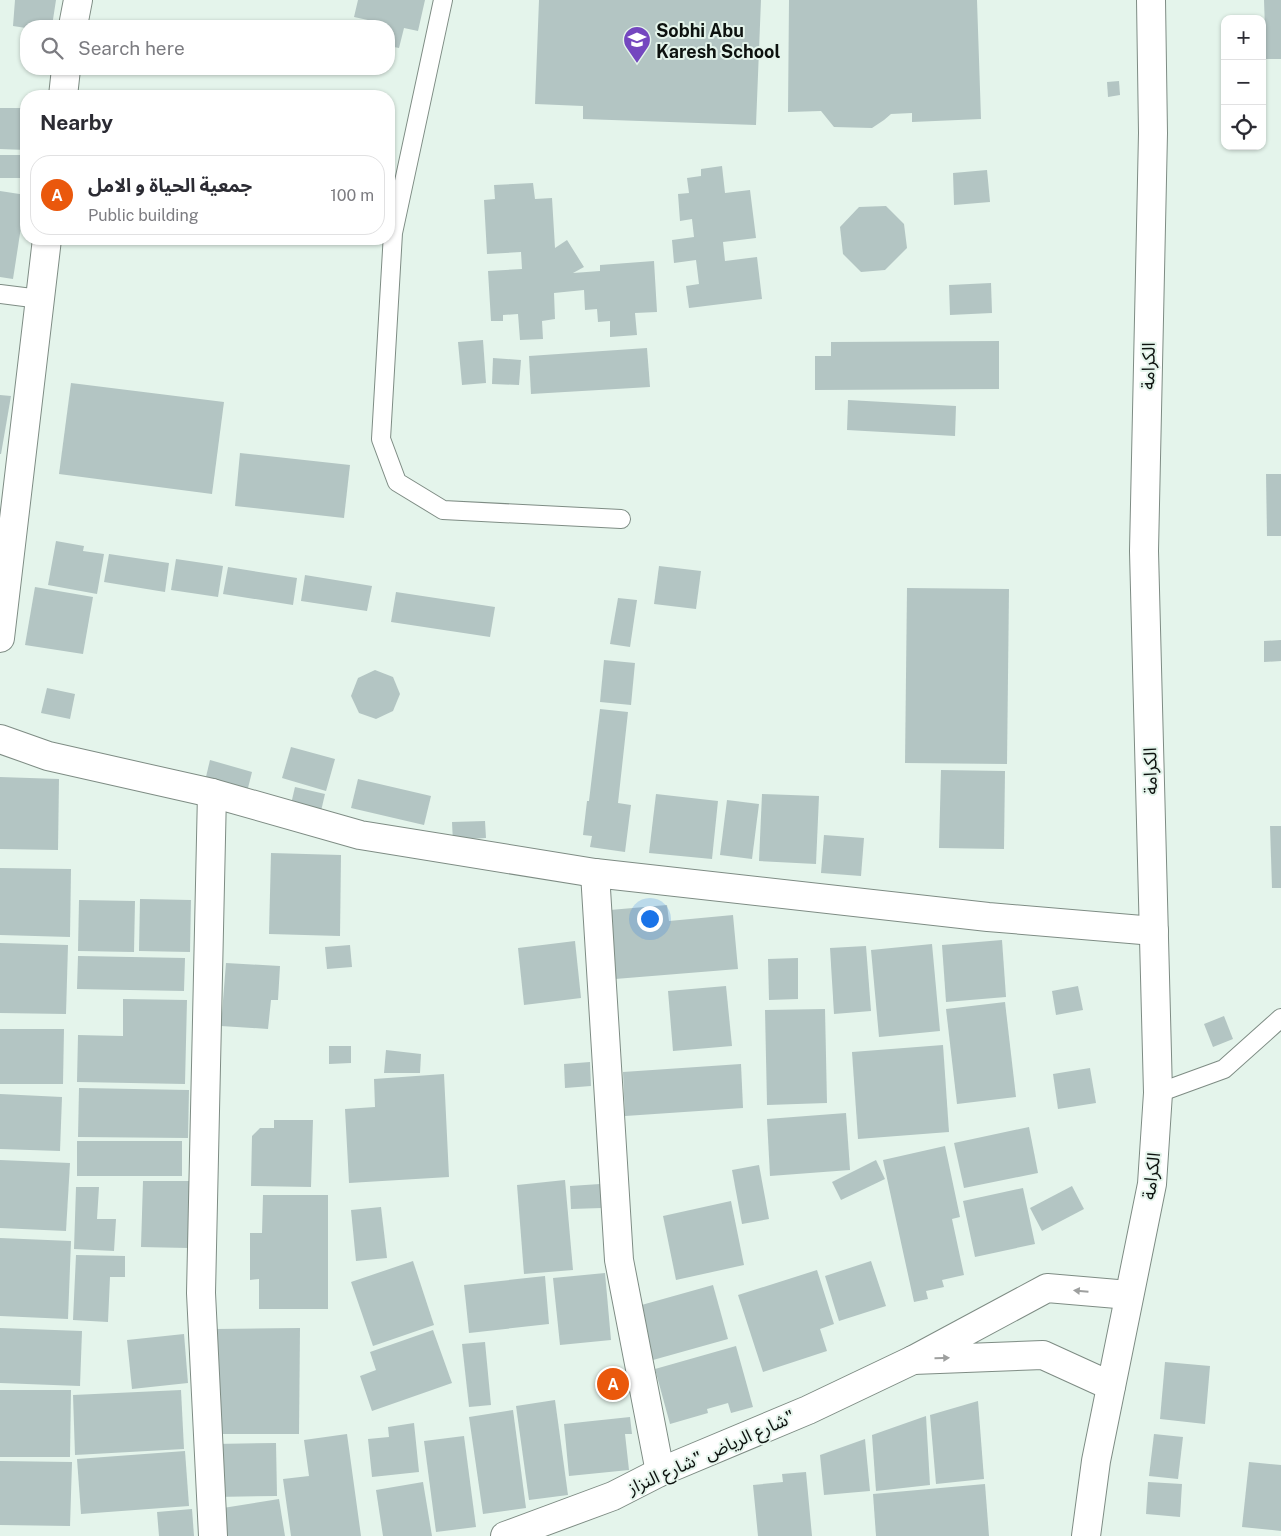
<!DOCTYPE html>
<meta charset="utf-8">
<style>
:root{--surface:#fff;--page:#f2f2f3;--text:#2b2b33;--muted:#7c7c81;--line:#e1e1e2;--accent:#ea580c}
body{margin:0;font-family:"Public Sans","Noto Sans Arabic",sans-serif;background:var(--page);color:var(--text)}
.controls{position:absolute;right:15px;top:15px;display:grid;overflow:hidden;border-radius:10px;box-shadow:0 1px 4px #0004}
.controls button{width:45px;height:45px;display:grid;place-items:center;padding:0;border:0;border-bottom:1px solid var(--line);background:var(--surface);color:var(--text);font:25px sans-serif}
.you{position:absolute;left:649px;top:918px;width:18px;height:18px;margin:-12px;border:4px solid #fff;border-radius:50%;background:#1a73e8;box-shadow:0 0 0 8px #1a73e833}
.badge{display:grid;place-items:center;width:32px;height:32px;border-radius:50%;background:var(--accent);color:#fff;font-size:16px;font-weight:700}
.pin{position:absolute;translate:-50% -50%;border:2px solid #fff;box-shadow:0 1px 5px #0006}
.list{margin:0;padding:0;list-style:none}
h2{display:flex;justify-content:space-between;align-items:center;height:65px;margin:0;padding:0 20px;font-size:21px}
h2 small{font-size:16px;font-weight:400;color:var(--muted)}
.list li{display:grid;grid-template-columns:32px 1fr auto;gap:15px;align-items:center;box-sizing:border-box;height:80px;margin:0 10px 10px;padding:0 10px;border:1px solid var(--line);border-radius:20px}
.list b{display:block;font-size:19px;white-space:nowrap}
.list p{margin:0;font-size:16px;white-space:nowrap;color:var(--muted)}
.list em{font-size:16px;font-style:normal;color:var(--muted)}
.icon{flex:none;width:28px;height:28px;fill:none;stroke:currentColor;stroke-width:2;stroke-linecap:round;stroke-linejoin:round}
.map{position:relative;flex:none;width:1281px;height:1536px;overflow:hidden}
.search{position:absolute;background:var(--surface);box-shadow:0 1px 4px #0004;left:20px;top:20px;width:375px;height:55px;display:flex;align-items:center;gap:12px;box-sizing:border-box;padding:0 18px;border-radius:20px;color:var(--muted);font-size:19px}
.panel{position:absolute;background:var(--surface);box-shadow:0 1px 4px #0004;left:20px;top:90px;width:375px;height:155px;border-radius:20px}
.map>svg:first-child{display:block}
</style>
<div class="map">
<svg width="1281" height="1536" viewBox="0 0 1281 1536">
<rect width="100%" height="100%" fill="#e4f4eb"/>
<g fill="#b3c5c3">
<path d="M15,0h41l-4,26h-26v2l-13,-2z"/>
<path d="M358,0h67l-7,31 -14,-3 -5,20 -10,-2v-20h-13l1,-4 -23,-5z"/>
<path d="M539,0h222l-5,125 -173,-6v-13l-48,-2z"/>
<path d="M789,0h188l4,119 -69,3v-9l-21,1 -7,6 -12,8 -38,-1 -13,-16 -33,1z"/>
<path d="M1264,0h17v59h-15z"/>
<path d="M1119,81l1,14 -12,2 -1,-15z"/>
<path d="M0,108h26v42l-26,-1z"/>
<rect x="0" y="155" width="26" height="23"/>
<path d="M722,166l3,27 25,-3 6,48 -33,4 2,19 32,-4 5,42 -73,9 -3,-22 13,-2 -3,-24 -22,3 -2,-23 22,-3 -2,-18 -12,2 -2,-27 11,-1 -2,-15 14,-2v-7z"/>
<path d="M987,170l3,32 -36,3 -1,-32z"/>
<path d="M533,183l2,16 17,-1 3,50 12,-8 17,27 -11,6 27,-2v-6l54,-4 3,51 -22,1 2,22 -27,2v-16l-12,1 -1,-13 -12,1 -1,-20 -30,3 1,26 -13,2 1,18 -23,1 -2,-26 -15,1v6h-12l-3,-50 34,-2 -1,-17 -34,2 -3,-54 11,-1 -1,-14z"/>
<path d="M0,191l26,4 -13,84 -13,-2z"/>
<path d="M886,206l18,18 3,24 -22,22 -24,2 -18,-18 -3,-27 19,-20z"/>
<path d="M991,283l1,30 -42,2 -1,-30z"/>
<path d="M483,340l3,43 -24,2 -4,-43z"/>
<path d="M999,341v48l-184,1v-34h16v-14z"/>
<path d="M647,348l3,39 -119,7 -2,-38z"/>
<path d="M493,358l28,2 -2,25 -27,-1z"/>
<path d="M71,383l153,19 -12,92 -153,-20z"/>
<path d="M0,395l11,1 -10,58h-1z"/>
<path d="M848,400l108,6 -1,30 -108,-6z"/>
<path d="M240,453l110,12 -6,53 -109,-12z"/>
<path d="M1266,474h15v62h-14z"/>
<path d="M56,541l28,5 -1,5 21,3 -7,40 -49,-9z"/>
<path d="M109,554l60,9 -4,29 -61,-10z"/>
<path d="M176,559l47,7 -5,31 -47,-7z"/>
<path d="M659,566l42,5 -5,38 -42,-5z"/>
<path d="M228,567l69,11 -4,27 -70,-11z"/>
<path d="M305,575l67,11 -5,25 -66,-10z"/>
<path d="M35,587l58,10 -10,57 -58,-9z"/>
<path d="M907,588l102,1 -2,175 -102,-1z"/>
<path d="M396,592l99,15 -5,30 -99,-15z"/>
<path d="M618,598l19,2 -7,47 -20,-3z"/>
<path d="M1281,640v21l-17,1v-21z"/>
<path d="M604,660l31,3 -4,42 -31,-3z"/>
<path d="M375,670l18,7 7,17 -7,17 -17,8 -17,-6 -8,-17 7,-18z"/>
<path d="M47,688l28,6 -5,25 -29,-6z"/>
<path d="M600,709l28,3 -10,91 13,2 -6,47 -35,-5 2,-11 -9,-1 4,-34h2z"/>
<path d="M291,747l44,12 -9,32 -44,-13z"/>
<path d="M210,760l42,12 -5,20 -42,-11z"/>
<path d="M941,770l64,1 -1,78 -65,-1z"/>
<path d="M0,777l59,2 -1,71 -58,-1z"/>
<path d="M358,779l73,17 -7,29 -73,-17z"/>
<path d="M295,787l30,7 -4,17 -30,-7z"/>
<path d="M656,794l62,7 -6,58 -63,-6z"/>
<path d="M762,794l57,2 -3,68 -57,-3z"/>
<path d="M727,800l32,4 -7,55 -32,-4z"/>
<path d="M485,821l1,17 -18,1 -15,4 -1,-21z"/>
<path d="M1270,826h11v62h-9z"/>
<path d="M824,835l40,3 -3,38 -40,-3z"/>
<path d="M271,853l70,2 -1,81 -71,-2z"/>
<path d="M0,868l71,1 -1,68 -70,-2z"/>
<path d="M140,899l51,1 -1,52 -51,-1z"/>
<path d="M79,900l56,1 -1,51 -56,-1z"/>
<path d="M667,905l2,16 64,-6 5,54 -123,10 -5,-69z"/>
<path d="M1002,940l4,57 -60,5 -4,-57z"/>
<path d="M575,941l6,57 -57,7 -6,-57z"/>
<path d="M0,943l68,2 -2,69 -66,-1z"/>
<path d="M932,944l8,87 -61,6 -8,-87z"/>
<path d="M350,945l2,22 -25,2 -2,-22z"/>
<path d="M866,946l5,65 -37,3 -4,-66z"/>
<path d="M78,956l107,2 -1,33 -107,-2z"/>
<path d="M798,958v41l-29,1 -1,-41z"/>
<path d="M226,963l54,3 -2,34h-7l-3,29 -47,-3z"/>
<path d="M726,986l6,60 -59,5 -5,-60z"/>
<path d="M1078,986l5,24 -27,5 -4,-24z"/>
<path d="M123,999l64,1 -2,84 -108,-2 1,-47 45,1z"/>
<path d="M1005,1002l11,95 -59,7 -11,-95z"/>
<path d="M825,1009l2,94 -60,2 -2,-95z"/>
<path d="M1224,1016l9,23 -20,8 -9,-23z"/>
<path d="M0,1029h64l-1,55h-63z"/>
<path d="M943,1045l6,87 -91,7 -6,-87z"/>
<path d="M329,1046h22v17l-22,1z"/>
<path d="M386,1050l35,4 -1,19h-36z"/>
<path d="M590,1062l1,24 -26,2 -1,-24z"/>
<path d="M741,1064l2,44 -118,8 -2,-44z"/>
<path d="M1090,1068l6,35 -38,6 -5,-35z"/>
<path d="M444,1074l5,103 -100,6 -4,-74 30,-2 -1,-28z"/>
<path d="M79,1088l110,2 -1,48 -110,-1z"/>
<path d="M0,1094l62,3 -2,54 -60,-2z"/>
<path d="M846,1113l4,57 -80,6 -3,-57z"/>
<path d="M274,1120h39l-2,67 -60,-1 1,-50 8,-8h14z"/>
<path d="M1029,1127l9,46 -74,15 -10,-45z"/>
<rect x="77" y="1141" width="105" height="35"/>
<path d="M945,1146l15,71 -8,2 12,56 -22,5 2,7 -18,4 2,8 -14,3 -31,-142z"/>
<path d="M0,1160l70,3 -4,68 -66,-3z"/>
<path d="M876,1160l9,19 -44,21 -9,-18z"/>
<path d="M759,1165l10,54 -27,5 -10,-54z"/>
<path d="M565,1180l8,90 -49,4 -7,-89z"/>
<path d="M143,1181h47l-2,67 -47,-1z"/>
<path d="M600,1184l2,24 -31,1 -1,-23z"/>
<path d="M1072,1186l12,23 -42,22 -12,-23z"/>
<path d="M76,1187h23l-2,32h19l-2,32 -40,-2z"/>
<path d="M1023,1188l12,56 -60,13 -12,-56z"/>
<path d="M263,1195h65v114h-69v-30l-9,1v-47h12z"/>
<path d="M731,1201l13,64 -68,15 -13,-64z"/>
<path d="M381,1207l6,51 -31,3 -5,-51z"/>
<path d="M0,1238l71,3 -3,78 -68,-3z"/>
<path d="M76,1255l49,1v21h-15l-2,45 -35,-2z"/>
<path d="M413,1261l21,64 -61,21 -22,-64z"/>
<path d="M871,1261l15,45 -47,15 -14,-45z"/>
<path d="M817,1270l17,54 -14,5 7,22 -64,21 -25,-77z"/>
<path d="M605,1273l6,67 -51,5 -7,-67z"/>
<path d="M545,1276l4,48 -80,9 -5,-48z"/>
<path d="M713,1285l15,54 -75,21 -15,-54z"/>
<path d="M0,1328l82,3 -2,55 -80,-3z"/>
<path d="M300,1328l-1,106h-83v-105z"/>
<path d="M433,1330l19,53 -80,28 -12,-35 16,-6 -6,-18z"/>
<path d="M184,1334l4,49 -56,6 -5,-49z"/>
<path d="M485,1342l6,63 -22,2 -7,-63z"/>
<path d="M736,1346l17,61 -22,6 -3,-10 -21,6 1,4 -38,11 -15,-55z"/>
<path d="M1165,1362l45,4 -5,58 -45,-5z"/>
<path d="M0,1390h71l-1,67h-70z"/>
<path d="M181,1390l3,59 -109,6 -2,-60z"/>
<path d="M555,1400l13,95 -39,5 -13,-94z"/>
<path d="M978,1401l6,78 -48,5 -6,-69z"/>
<path d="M513,1410l13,98 -43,6 -14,-97z"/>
<path d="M926,1416l4,69 -54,6 -4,-56z"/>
<path d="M630,1417l2,17h-7l4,36 -60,6 -5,-52z"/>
<path d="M414,1423l5,49 -47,5 -4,-38 21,-2 -1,-10z"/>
<path d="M347,1434l14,102h-70l-8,-57 26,-3 -5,-36z"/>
<path d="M1154,1434l29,3 -5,42 -29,-3z"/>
<path d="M464,1436l12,91 -40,5 -12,-91z"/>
<path d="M865,1439l5,52 -46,4 -4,-40z"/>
<path d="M276,1443l1,53 -62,1 -1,-53z"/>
<path d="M185,1451l4,55 -108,8 -4,-55z"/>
<path d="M0,1461l72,1 -2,64 -70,-1z"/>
<path d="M1249,1462l32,3v66l-39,-4z"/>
<path d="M806,1472l6,64h-54l-5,-51 30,-3 -1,-8z"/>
<path d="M423,1482l9,54h-49l-7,-46z"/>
<path d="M1148,1482l34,2 -2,33 -34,-3z"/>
<path d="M985,1484l4,52h-113l-3,-42z"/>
<path d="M279,1499l6,37h-58l-4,-28z"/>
<path d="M192,1509l2,27h-35l-2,-24z"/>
</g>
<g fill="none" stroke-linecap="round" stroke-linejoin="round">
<defs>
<g id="service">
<path d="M443,0l-50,233 -12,206 16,43 46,28 178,9"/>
<path d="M0,294l40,5"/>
<path d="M1158,1093l66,-24 57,-51"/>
</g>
<g id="minor">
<path d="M73,26l5,-26"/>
<path d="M63,96l3,-27"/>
<path d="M0,638l47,-399"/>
<path d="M0,739l48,17 164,37 148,42 235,38 393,44 166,14"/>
<path d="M212,793l-11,500 12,243"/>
<path d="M595,873l24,387 41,212"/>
</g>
<g id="tertiary">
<path d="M1111,1386l-68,-31 -130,5 134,-72 82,7"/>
<path d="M505,1536l108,-40 47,-24 148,-62 105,-50"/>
</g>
<path id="secondary" d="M1086,1536l10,-75 56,-277 6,-91 -14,-542 9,-418 -2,-133"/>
</defs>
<use href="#service" stroke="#7e8c84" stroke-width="20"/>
<use href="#minor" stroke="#7e8c84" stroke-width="30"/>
<use href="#tertiary" stroke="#7e8c84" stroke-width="30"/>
<use href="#secondary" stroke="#7e8c84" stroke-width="30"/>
<use href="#service" stroke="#fff" stroke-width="18"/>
<use href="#minor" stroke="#fff" stroke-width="28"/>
<use href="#tertiary" stroke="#fff" stroke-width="28"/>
<use href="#secondary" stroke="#fff" stroke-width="28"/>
</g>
<defs><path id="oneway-solid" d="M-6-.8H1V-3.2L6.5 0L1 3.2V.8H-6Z" transform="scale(1.25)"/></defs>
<g fill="#9ea09f">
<use href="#oneway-solid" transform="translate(1081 1291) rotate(-175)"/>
<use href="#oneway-solid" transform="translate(942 1358) rotate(-2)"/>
</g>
<defs>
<symbol id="school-pin" viewBox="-11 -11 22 30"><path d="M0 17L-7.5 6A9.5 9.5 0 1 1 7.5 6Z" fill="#7447bf" stroke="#e4f4eb"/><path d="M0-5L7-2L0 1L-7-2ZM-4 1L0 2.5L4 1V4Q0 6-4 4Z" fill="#fff"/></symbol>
</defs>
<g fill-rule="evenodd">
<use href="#school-pin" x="621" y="24" width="32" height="43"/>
</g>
<g text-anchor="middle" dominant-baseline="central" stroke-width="4" stroke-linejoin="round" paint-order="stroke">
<g font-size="18" font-weight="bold" fill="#0d120f" stroke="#e4f4eb" text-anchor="start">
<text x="656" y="30">Sobhi Abu<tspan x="656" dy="21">Karesh School</tspan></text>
</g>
<g font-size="18" fill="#0d120f" stroke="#e4f4eb">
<text transform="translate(1148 366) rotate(-89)">الكرامة</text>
<text transform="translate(1150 771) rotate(-91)">الكرامة</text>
<text transform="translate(1151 1176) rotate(-83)">الكرامة</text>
<text transform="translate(711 1452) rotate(-24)">شارع الرياض "شارع النزاز"</text>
</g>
</g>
</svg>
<div class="controls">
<button>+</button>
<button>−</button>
<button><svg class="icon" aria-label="locate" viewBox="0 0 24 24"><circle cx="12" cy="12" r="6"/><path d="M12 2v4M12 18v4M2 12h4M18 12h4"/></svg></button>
</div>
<div class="you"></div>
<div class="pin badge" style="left:613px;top:1384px">A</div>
<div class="search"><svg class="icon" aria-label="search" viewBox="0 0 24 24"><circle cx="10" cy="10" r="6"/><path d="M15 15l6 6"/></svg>Search here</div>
<section class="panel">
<h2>Nearby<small></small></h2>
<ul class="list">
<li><span class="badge">A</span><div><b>جمعية الحياة و الامل</b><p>Public building</p></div><em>100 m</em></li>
</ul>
</section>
</div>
